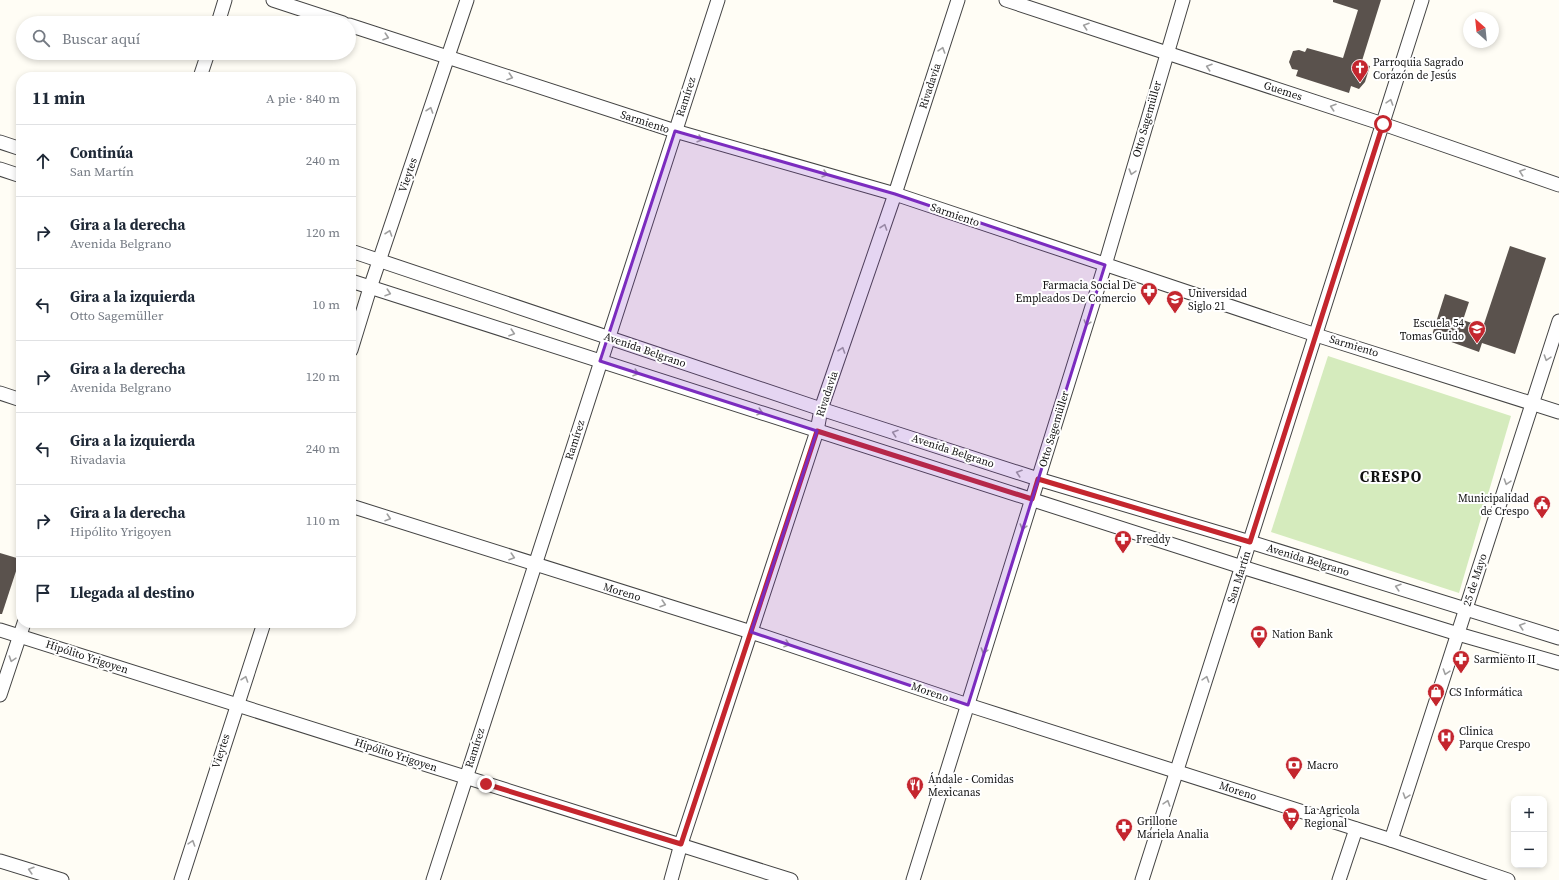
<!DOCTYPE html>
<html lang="es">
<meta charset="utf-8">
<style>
:root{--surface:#fff;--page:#f6f6f7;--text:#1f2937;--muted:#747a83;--line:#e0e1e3}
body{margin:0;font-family:"Source Serif 4",serif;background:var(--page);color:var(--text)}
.controls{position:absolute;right:12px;bottom:12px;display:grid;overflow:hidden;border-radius:8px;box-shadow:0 2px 6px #0003}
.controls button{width:36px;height:36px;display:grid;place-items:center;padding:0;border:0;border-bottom:1px solid var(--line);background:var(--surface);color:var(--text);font:20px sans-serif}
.compass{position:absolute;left:1463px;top:12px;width:36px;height:36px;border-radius:50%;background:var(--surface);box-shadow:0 2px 6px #0003;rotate:333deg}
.stop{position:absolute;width:12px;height:12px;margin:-9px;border:3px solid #c4262e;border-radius:50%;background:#fff}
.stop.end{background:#c4262e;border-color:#fff;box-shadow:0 1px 4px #0008}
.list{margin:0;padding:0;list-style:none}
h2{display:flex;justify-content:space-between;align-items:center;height:52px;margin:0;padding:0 16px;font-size:17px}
h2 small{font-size:13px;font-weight:400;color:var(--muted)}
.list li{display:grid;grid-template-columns:26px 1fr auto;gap:12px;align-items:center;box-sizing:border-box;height:72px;padding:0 16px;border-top:1px solid var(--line)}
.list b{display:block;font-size:15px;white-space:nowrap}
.list p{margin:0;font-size:13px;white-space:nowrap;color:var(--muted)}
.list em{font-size:13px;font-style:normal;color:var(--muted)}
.icon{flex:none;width:22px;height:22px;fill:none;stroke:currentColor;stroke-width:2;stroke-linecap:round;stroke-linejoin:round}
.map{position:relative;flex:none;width:1559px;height:880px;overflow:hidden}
.search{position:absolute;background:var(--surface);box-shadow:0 2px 6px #0003;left:16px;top:16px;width:340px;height:44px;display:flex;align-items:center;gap:10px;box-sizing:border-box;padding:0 14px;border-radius:22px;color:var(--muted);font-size:15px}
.panel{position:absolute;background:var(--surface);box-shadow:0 2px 6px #0003;left:16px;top:72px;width:340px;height:556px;border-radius:16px}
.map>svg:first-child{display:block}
</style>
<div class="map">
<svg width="1559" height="880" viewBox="0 0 1559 880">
<rect width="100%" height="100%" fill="#fffdf5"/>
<path fill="#d5ebbd" d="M1328,356l183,60 -52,177 -188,-61z"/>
<g fill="#5a524d">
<path d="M1333,0h48l-20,64 9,2 -5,16 -6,7 -8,-3 -2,7 -53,-17 2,-6 -6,-1 -3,-7 4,-11 6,-1 6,2 2,-4 36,10 15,-48 -25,-8z"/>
<path d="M1510,246l36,12 -31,96 -33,-11 -3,9 -47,-17 13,-41 24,8 -6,18 20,7z"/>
<path d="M0,553l20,6 -18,55h-2z"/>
</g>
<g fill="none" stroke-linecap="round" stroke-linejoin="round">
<defs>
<g id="minor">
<path d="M273,0l70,23"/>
<path d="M1006,0l377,124 176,61"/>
<path d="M218,23l7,-23"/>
<path d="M349,25l326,106 220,63 421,141 243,77"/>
<path d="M200,77l8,-24"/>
<path d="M0,142l21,7"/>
<path d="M0,169l21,7"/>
<path d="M351,251l470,158 217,70 212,63 309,96"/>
<path d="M351,281l891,286 216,67 101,29"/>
<path d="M351,350l19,-62 97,-288"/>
<path d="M0,393l21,7"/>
<path d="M351,506l400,126 217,73 423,135 117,40"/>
<path d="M0,630l791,250"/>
<path d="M0,695l24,-72"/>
<path d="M1391,840l168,-519"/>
<path d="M0,861l62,19"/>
<path d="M181,880l83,-257"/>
<path d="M433,880l285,-880"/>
<path d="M671,880l10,-36 136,-413 4,-22 74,-215 63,-194"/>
<path d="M913,880l192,-615 78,-265"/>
<path d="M1142,880l280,-880"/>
<path d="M1339,880l17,-51"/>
</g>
</defs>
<use href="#minor" stroke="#444" stroke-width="15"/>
<use href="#minor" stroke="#fff" stroke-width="13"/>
</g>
<defs><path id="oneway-chevron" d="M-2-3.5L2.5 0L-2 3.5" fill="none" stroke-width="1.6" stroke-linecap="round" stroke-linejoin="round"/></defs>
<g stroke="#a0a0a0">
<use href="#oneway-chevron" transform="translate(1086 26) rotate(-162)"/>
<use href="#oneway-chevron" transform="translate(386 37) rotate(18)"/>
<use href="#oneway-chevron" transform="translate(942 50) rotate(-72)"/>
<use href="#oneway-chevron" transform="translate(1209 67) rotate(-162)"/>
<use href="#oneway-chevron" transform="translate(510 77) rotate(18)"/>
<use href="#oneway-chevron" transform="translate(1390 102) rotate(-72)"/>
<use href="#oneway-chevron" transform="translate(1333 107) rotate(-162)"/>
<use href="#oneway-chevron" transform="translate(430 110) rotate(-71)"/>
<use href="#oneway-chevron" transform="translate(700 139) rotate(16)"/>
<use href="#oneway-chevron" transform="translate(1132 172) rotate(106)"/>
<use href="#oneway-chevron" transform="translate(1522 172) rotate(-161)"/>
<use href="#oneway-chevron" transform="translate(825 174) rotate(16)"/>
<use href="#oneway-chevron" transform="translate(884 227) rotate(-71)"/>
<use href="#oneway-chevron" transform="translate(389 233) rotate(-71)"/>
<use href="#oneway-chevron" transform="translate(388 293) rotate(18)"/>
<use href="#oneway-chevron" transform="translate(1087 323) rotate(107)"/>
<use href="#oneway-chevron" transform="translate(512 333) rotate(18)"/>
<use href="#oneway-chevron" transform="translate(842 350) rotate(-71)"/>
<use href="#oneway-chevron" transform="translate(1547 358) rotate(108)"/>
<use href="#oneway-chevron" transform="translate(636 373) rotate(18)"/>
<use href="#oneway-chevron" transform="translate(760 412) rotate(18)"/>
<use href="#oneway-chevron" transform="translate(895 433) rotate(-162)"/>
<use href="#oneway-chevron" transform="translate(1019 473) rotate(-162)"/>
<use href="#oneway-chevron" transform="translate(1507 482) rotate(108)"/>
<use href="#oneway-chevron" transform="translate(388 518) rotate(18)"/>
<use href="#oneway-chevron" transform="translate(1023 527) rotate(107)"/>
<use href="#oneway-chevron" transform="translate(512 557) rotate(18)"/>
<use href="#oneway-chevron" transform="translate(1398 587) rotate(-163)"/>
<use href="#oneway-chevron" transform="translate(663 604) rotate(17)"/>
<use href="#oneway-chevron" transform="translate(1522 626) rotate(-163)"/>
<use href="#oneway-chevron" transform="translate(787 644) rotate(19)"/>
<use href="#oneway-chevron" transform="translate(984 651) rotate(107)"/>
<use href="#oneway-chevron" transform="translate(12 659) rotate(108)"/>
<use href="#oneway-chevron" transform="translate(1446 672) rotate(108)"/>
<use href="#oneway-chevron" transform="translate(245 679) rotate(-71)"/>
<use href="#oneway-chevron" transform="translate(1206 679) rotate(-72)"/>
<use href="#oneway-chevron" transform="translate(1406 796) rotate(108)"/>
<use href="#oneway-chevron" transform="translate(1167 803) rotate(-72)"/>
<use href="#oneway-chevron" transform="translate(192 843) rotate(-72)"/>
<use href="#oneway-chevron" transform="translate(31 870) rotate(-163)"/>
</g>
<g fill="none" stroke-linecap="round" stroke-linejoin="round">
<path stroke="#c4262e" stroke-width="5" d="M486,784l195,60 136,-413 215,68 6,-20 212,63 133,-418"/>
</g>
<path fill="#7b2cbf" fill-opacity="0.2" stroke="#7b2cbf" stroke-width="3" stroke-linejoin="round" d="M675,131l220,63 210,71 -137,440 -217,-73 66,-201 -217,-70z"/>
<defs>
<symbol id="church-pin" viewBox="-11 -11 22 30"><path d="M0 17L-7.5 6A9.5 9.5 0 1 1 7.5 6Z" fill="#c4262e" stroke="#fff"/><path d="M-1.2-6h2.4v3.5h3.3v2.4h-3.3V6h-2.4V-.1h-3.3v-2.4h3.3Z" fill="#fff"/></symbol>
<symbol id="pharmacy-pin" viewBox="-11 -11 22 30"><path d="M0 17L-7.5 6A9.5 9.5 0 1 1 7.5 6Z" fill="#c4262e" stroke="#fff"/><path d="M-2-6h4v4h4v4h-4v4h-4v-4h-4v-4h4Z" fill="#fff"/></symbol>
<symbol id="university-pin" viewBox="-11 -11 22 30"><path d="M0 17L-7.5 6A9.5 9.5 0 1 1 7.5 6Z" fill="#c4262e" stroke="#fff"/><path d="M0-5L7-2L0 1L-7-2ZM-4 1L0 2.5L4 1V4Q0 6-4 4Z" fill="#fff"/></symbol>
<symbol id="school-pin" viewBox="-11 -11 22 30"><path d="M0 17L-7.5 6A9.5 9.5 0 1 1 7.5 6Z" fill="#c4262e" stroke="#fff"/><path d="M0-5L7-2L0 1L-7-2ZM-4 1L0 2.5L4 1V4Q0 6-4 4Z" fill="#fff"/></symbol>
<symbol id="civic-pin" viewBox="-11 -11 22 30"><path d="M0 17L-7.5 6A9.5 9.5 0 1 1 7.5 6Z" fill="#c4262e" stroke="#fff"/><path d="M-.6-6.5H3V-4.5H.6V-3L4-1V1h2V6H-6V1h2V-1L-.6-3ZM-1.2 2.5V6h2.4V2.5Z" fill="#fff"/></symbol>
<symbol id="bank-pin" viewBox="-11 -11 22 30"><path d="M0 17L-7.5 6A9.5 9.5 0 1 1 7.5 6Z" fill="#c4262e" stroke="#fff"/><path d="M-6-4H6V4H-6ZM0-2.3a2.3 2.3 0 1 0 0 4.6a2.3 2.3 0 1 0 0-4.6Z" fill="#fff"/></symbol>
<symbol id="shop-pin" viewBox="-11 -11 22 30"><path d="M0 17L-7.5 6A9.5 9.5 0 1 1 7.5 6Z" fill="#c4262e" stroke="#fff"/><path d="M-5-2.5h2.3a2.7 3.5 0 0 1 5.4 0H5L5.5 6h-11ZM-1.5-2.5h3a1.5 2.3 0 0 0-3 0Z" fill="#fff"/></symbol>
<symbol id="hospital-pin" viewBox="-11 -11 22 30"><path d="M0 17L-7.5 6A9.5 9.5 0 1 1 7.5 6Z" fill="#c4262e" stroke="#fff"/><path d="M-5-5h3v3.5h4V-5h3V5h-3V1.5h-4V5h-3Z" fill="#fff"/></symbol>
<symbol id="restaurant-pin" viewBox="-11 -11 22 30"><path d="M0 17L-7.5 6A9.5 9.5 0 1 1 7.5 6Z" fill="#c4262e" stroke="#fff"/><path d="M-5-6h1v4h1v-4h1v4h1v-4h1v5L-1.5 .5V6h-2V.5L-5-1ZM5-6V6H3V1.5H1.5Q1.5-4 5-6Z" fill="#fff"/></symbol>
<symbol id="supermarket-pin" viewBox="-11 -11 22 30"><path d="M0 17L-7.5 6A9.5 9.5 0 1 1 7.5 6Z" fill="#c4262e" stroke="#fff"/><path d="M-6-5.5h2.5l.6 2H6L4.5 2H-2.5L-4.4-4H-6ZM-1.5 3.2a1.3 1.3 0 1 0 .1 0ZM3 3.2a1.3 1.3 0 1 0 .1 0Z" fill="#fff"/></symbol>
</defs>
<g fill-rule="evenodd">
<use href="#church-pin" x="1350" y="58" width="20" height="27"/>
<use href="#pharmacy-pin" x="1139" y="281" width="20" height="27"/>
<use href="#university-pin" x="1165" y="289" width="20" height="27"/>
<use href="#school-pin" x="1467" y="319" width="20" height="27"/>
<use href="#civic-pin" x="1532" y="494" width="20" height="27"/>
<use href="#pharmacy-pin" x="1113" y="529" width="20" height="27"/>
<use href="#bank-pin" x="1249" y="624" width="20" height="27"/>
<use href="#pharmacy-pin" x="1451" y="649" width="20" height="27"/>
<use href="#shop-pin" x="1426" y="682" width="20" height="27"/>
<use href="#hospital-pin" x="1436" y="727" width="20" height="27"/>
<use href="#bank-pin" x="1284" y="755" width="20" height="27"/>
<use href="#restaurant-pin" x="905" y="775" width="20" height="27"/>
<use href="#supermarket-pin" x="1281" y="806" width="20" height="27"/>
<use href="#pharmacy-pin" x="1114" y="817" width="20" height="27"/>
</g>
<g text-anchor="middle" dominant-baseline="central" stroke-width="4" stroke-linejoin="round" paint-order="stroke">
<g font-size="11" fill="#111" stroke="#fff" text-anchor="start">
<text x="1373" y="62">Parroquia Sagrado<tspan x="1373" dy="13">Corazón de Jesús</tspan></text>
<text x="1136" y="285" text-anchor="end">Farmacia Social De<tspan x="1136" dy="13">Empleados De Comercio</tspan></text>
<text x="1188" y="293">Universidad<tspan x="1188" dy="13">Siglo 21</tspan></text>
<text x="1464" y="323" text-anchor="end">Escuela 54<tspan x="1464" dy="13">Tomas Guido</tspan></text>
<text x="1529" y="498" text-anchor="end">Municipalidad<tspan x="1529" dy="13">de Crespo</tspan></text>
<text x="1136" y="539">Freddy</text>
<text x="1272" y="634">Nation Bank</text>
<text x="1474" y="659">Sarmiento II</text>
<text x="1449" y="692">CS Informática</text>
<text x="1459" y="731">Clinica<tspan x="1459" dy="13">Parque Crespo</tspan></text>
<text x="1307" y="765">Macro</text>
<text x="928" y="779">Ándale - Comidas<tspan x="928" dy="13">Mexicanas</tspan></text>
<text x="1304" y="810">La Agricola<tspan x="1304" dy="13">Regional</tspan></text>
<text x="1137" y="821">Grillone<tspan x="1137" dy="13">Mariela Analia</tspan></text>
</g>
<g font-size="11" fill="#111" stroke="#fff">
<text transform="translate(930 86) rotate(-72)">Rivadavia</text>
<text transform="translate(1283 91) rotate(18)">Guemes</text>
<text transform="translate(686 97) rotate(-72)">Ramírez</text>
<text transform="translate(1147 119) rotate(-74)">Otto Sagemüller</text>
<text transform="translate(645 122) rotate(18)">Sarmiento</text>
<text transform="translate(408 175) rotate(-71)">Vieytes</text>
<text transform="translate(955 215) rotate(19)">Sarmiento</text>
<text transform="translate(1354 346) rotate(17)">Sarmiento</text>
<text transform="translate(645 350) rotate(19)">Avenida Belgrano</text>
<text transform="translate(827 394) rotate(-72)">Rivadavia</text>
<text transform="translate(1054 429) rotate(-73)">Otto Sagemüller</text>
<text transform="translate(575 440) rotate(-72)">Ramírez</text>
<text transform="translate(953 451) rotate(18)">Avenida Belgrano</text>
<text transform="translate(1308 560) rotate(17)">Avenida Belgrano</text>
<text transform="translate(1239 577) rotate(-72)">San Martín</text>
<text transform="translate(1475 580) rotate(-72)">25 de Mayo</text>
<text transform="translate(622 592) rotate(17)">Moreno</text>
<text transform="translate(87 657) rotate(18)">Hipólito Yrigoyen</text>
<text transform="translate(930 692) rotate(19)">Moreno</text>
<text transform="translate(475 748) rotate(-72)">Ramírez</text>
<text transform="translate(221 751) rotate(-72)">Vieytes</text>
<text transform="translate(396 755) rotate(18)">Hipólito Yrigoyen</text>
<text transform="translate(1238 791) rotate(18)">Moreno</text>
</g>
<g font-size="15" font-weight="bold" letter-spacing="1" fill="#111" stroke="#fff">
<text x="1391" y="476">CRESPO</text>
</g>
</g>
</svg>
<div class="controls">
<button>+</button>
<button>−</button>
</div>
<svg class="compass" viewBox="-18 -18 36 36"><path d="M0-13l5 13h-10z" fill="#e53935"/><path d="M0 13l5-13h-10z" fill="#747a83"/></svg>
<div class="stop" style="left:1383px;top:124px"></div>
<div class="stop end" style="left:486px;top:784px"></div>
<div class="search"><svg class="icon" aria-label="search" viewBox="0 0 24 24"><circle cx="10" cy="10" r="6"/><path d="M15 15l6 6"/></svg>Buscar aquí</div>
<section class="panel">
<h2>11 min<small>A pie · 840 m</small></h2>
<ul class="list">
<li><svg class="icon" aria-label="ahead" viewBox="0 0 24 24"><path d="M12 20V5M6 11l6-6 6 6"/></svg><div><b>Continúa</b><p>San Martín</p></div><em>240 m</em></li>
<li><svg class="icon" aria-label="right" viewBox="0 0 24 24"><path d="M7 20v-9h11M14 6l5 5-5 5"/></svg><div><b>Gira a la derecha</b><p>Avenida Belgrano</p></div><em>120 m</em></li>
<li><svg class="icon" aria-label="left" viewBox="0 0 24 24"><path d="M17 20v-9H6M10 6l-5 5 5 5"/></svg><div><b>Gira a la izquierda</b><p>Otto Sagemüller</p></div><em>10 m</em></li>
<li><svg class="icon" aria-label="right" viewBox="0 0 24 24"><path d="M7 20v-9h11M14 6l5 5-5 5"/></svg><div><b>Gira a la derecha</b><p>Avenida Belgrano</p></div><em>120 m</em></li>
<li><svg class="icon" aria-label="left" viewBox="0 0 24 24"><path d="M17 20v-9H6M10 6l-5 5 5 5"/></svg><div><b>Gira a la izquierda</b><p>Rivadavia</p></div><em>240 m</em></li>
<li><svg class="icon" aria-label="right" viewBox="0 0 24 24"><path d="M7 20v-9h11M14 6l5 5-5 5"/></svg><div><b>Gira a la derecha</b><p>Hipólito Yrigoyen</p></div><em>110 m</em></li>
<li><svg class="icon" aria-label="arrive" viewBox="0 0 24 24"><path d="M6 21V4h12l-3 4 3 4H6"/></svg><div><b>Llegada al destino</b></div></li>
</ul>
</section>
</div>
